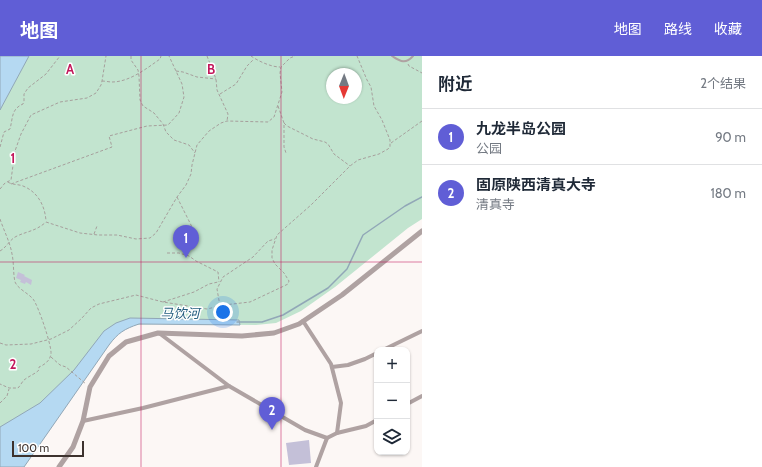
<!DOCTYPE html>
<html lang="zh">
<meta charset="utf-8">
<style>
:root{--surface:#fff;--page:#f2f2f3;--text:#1f2937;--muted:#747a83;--line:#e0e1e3;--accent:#605ed6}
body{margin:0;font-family:Cabin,"Noto Sans SC",sans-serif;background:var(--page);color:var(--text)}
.controls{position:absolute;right:12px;bottom:12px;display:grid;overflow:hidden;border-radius:8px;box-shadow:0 1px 3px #0004}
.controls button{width:36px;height:36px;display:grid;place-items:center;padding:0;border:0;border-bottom:1px solid var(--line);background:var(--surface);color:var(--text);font:20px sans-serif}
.compass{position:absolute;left:326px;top:12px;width:36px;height:36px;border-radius:50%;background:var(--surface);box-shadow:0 1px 3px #0004;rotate:181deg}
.scale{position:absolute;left:12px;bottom:10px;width:72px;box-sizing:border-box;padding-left:4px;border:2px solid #3d322e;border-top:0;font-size:11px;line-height:14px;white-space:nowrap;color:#3d322e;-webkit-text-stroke:3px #fff;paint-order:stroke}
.you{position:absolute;left:223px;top:256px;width:14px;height:14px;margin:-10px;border:3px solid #fff;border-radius:50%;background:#1a73e8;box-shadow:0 0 0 6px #1a73e833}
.badge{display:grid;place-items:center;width:26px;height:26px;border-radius:50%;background:var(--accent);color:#fff;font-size:13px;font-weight:700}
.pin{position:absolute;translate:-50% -33px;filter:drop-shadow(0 1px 2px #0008)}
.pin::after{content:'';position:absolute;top:21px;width:14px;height:12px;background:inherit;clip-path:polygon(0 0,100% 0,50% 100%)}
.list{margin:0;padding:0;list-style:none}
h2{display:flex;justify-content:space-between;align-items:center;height:52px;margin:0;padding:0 16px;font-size:17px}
h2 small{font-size:13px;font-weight:400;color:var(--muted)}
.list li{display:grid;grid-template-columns:26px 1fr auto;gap:12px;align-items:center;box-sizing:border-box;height:56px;padding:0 16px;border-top:1px solid var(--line)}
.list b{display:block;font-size:15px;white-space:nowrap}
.list p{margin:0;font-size:13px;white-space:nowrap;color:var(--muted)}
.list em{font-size:13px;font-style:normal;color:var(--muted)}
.icon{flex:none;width:22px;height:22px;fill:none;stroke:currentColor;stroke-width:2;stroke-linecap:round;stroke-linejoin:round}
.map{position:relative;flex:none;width:422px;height:411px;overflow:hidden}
header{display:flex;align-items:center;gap:24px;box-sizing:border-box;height:56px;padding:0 20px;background:var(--accent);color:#fff}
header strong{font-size:19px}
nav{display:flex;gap:22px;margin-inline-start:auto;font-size:14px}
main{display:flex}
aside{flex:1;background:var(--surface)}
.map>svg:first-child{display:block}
</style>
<header>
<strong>地图</strong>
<nav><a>地图</a><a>路线</a><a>收藏</a></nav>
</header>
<main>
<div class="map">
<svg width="422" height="411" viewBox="0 0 422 411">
<rect width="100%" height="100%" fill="#fcf7f5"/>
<path fill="#c2e4cf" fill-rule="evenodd" d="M0,0h422v163l-14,9 -73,59 -34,24 -25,12 -20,2 -99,-1 -28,1 -11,7 -96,135h-22zM332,18h24v24h-24z"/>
<g fill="#b5d9f2" stroke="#91a7b7">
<path d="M0,0h29l-29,54z"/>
<path d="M130,262l109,2 1,5 -101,-1c-15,5 -21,9 -30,21l-85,122h-24v-40l40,-24 34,-33 30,-39 12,-8z"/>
</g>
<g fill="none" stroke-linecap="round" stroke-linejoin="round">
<path stroke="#91a7b7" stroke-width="1.5" d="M237,266h25l21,-7 45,-27 19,-19 16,-34 42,-29 17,-9"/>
</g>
<g fill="#c4c0d8">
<path d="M18,216l7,3 -1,1 8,4 -1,5 -5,-3 -1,2 -5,-2 1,-2 -5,-2z"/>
<path d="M309,384l2,23 -22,2 -3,-22z"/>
</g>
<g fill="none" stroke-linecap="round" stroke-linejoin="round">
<g stroke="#a69f9c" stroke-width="1" stroke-dasharray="3 2" stroke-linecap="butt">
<path d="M131,0v4l7,10 1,6 1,24 3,6 11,7 9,11 3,8 8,8 15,5 6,8"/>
<path d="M207,0l9,23 1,11 11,24 -1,7"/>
<path d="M251,0c7,5 20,11 29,11"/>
<path d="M408,8l1,2 13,7"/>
<path d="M176,15l7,1 14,5 19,2"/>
<path d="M102,25c3,0 7,1 10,1 17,0 34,-13 48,-23l1,-3"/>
<path d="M220,38l16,-10 11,-18 7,-7"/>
<path d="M278,50l6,17v24l2,6"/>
<path d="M284,67l3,3 26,13 12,3 3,2 6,10 16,12"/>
<path d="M391,87l31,-22"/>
<path d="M0,91l4,-15 6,-3c3,-11 1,-20 13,-25l1,-3v-7l4,-6 18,-14 14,-18"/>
<path d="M8,126c4,3 10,2 15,4 15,6 22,20 23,35"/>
<path d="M11,128l101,-37 -3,-11 38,-10 21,-1 11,-12 5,-16 -2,-13 -13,-28"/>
<path d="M0,133l5,-6 6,-3 4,-29 6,-17 10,-19 29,-13 27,-4 9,-5 5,-8 1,-4 4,-25"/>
<path d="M177,141l17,34 -2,8 -8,15"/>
<path d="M0,163c4,12 10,23 12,35 2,9 1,19 3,28 3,7 13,11 18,17 5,6 19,47 18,55 -1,7 -7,11 -12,13v3c-4,4 -10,6 -15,10 -2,2 -4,6 -6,8h-9l-9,-4"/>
<path d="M46,166l34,11 18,2h19l19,4 14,-1 6,-5 21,-36 9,-12 5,-11 1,-9 5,-20 12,-14 12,-8 6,-2 41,1 6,-5 8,-25 -2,-19 1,-6 9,-9 5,-2"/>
<path d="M94,178l3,-8"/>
<path d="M0,195c7,-4 10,-12 17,-15 11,-5 19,-5 29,-14"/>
<path d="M167,197h12l10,3 7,5 22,11 1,10"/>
<path d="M163,246l31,-10 15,-8 9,-2"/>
<path d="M220,250l-3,-17 6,-12 30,-20 15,-16 7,-2"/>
<path d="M0,287l6,2 25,-1 20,-5 18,-9 13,-12 9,-10 8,-4 37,-9 27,7 44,7 17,-4 26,-3 34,-16 4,-2 1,-3 -5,-8 -9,-9 -3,-6v-8l5,-15 34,-30 39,-39 8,-6 21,-6 9,-5 2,-2v-7l-8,-20 -8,-14 -3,-19 -4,-7 -10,-24"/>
<path d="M51,301l9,8 6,2 20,17"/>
<path d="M0,347l7,-7 2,-7"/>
</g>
<path stroke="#afa2a2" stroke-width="2" d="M392,0c8,5 13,9 21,0"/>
<g stroke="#afa2a2" stroke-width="4">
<path d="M303,265l28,43 10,39 -4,30"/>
<path d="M159,277l70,53 76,44 22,8"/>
<path d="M383,294l39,-19"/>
<path d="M332,311l16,-2 17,-6 12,-6"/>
<path d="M407,348l15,-8"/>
<path d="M83,365l60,-13 86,-22"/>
<path d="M316,411l11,-29 10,-5 29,-7 11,-6"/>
</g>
<path stroke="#afa2a2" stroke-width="5" d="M59,411l14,-20 10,-26 7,-34 19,-31 17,-14 32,-9 84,3 32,-3 25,-9 43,-29 80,-64"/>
</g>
<path fill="none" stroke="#c2185b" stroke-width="1" stroke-opacity="0.55" d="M141,0v411M281,0v411M0,206h422"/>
<g text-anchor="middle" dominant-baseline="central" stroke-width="3" stroke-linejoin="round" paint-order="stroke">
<g font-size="13" font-style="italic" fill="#215c7e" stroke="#fff">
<text x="180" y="257">马饮河</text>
</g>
</g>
<g font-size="13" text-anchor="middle" font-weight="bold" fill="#c2185b" stroke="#fff" stroke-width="3" stroke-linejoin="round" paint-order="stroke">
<text x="70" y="18">A</text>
<text x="211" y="18">B</text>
<text x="13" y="107">1</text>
<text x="13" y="313">2</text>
</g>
</svg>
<div class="controls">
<button>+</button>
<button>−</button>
<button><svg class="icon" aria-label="layers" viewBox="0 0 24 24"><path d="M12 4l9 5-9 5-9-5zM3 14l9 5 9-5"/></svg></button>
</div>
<svg class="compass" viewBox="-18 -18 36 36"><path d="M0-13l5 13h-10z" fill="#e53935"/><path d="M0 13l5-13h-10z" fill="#747a83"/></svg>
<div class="scale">100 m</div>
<div class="you"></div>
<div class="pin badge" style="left:186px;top:202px">1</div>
<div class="pin badge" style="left:272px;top:374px">2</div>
</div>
<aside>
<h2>附近<small>2个结果</small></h2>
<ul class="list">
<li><span class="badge">1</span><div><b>九龙半岛公园</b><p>公园</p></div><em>90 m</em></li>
<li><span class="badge">2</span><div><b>固原陕西清真大寺</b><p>清真寺</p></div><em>180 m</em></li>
</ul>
</aside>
</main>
